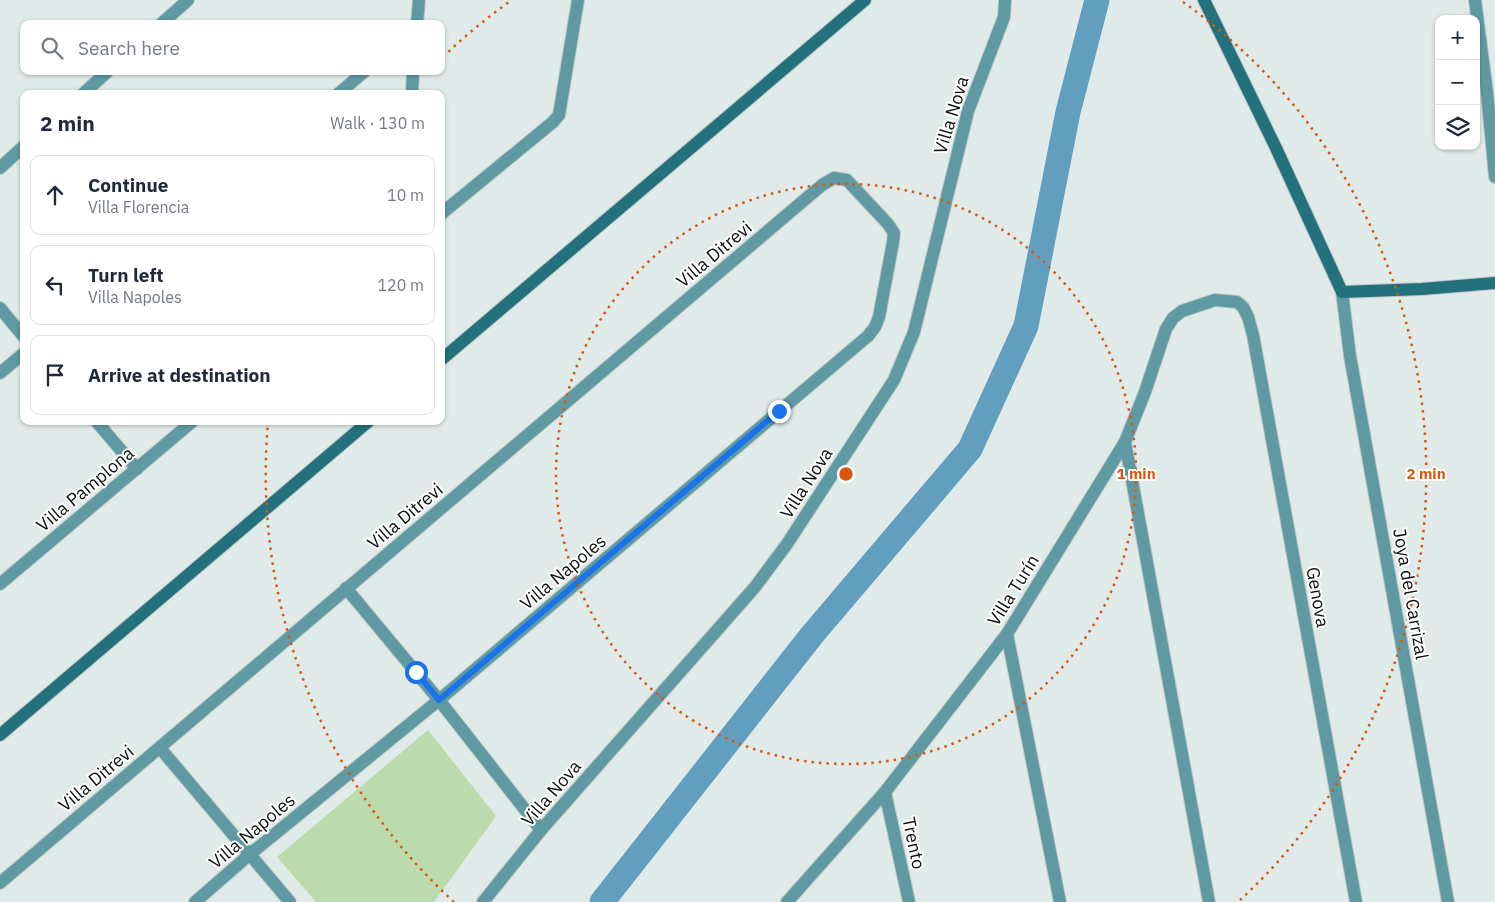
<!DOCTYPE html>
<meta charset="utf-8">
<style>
:root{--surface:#fff;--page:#f6f6f7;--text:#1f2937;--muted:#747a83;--line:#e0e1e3}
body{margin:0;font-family:"IBM Plex Sans",sans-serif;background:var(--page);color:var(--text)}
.controls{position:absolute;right:15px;top:15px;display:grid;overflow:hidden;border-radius:10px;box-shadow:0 1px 4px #0004}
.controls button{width:45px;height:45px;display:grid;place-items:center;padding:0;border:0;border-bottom:1px solid var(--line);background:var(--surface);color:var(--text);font:25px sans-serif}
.stop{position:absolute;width:15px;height:15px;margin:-11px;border:4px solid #1a73e8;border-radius:50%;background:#fff}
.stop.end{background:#1a73e8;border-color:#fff;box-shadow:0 1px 5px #0008}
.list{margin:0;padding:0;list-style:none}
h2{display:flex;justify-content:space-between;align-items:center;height:65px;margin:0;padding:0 20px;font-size:21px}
h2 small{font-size:16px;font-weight:400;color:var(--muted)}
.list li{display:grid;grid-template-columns:32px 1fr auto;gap:15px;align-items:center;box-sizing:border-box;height:80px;margin:0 10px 10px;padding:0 10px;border:1px solid var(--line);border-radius:10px}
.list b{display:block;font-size:19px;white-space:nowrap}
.list p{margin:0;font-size:16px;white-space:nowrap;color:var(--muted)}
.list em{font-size:16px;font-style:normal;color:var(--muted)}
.icon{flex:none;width:28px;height:28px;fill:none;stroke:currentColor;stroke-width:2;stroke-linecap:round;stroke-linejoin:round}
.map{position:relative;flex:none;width:1495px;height:902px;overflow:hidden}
.search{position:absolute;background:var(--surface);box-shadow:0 1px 4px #0004;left:20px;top:20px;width:425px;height:55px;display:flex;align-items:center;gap:12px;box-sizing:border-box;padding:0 18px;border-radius:10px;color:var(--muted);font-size:19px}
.panel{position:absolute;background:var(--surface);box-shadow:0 1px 4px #0004;left:20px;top:90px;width:425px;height:335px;border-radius:10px}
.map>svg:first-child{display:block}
</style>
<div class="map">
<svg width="1495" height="902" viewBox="0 0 1495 902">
<rect width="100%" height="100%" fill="#e0ebe9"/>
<path fill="#bcdbac" d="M428,730l68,86 -62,86h-118l-39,-45z"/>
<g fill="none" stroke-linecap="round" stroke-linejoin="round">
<path stroke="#629fbf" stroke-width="25" d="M602,902l210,-267 158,-186 56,-123 42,-214 29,-112"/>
<defs>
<g id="street">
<path d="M1475,0l12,92 8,85"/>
<path d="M161,24l27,-24"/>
<path d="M417,24l2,-24"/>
<path d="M83,94l25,-23"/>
<path d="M338,94l27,-23"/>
<path d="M412,94l1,-23"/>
<path d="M0,168l24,-22"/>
<path d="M441,214l112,-92 6,-7 19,-115"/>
<path d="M1342,292l8,64 98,546"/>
<path d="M0,308l24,29"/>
<path d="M0,373l24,-20"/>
<path d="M96,421l41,48"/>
<path d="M1125,442l84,460"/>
<path d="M0,584l193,-163"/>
<path d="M346,588l93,112 102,130"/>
<path d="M1007,634l53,268"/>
<path d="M160,748l130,154"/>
<path d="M885,792l24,110"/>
<path d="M0,883l822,-698 12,-7 13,2 41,44 6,9 -1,9 -14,75 -4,10 -7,9 -429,364 -190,155 -54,47"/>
<path d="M483,902l58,-72 214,-243 32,-43 107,-164 20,-48 54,-221 36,-94 1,-17"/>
<path d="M787,902l98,-110 122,-158 118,-192 20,-50 21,-63 7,-11 9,-7 33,-11 22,2 6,5 5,10 5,18 103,567"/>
</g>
<g id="secondary">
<path d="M1204,0l72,148 66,144 80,-3 73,-6"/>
<path d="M441,360l424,-360"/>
<path d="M0,735l369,-314"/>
</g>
</defs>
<use href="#street" stroke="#bec7c6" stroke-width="14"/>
<use href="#secondary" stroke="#bec7c6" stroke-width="14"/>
<use href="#street" stroke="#5f9aa3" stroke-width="12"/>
<use href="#secondary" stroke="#22717c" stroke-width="12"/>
</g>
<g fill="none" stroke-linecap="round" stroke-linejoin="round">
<path stroke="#1a73e8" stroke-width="6" d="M416,672l23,28 340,-289"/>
</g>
<g fill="none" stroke="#dd550c" stroke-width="2.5" stroke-dasharray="2.5 5">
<circle cx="846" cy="474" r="290"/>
<path d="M454 902A580 580 0 0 1 268 423M443 57A580 580 0 0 1 509 2M1183 2A580 580 0 0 1 1238 902"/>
</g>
<g text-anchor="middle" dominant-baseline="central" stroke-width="4" stroke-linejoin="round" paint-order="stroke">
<g font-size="18" fill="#090d0c" stroke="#fff">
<text transform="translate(951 115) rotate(-73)">Villa Nova</text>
<text transform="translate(714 254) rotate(-40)">Villa Ditrevi</text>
<text transform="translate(806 483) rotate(-57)">Villa Nova</text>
<text transform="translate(85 489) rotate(-40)">Villa Pamplona</text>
<text transform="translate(405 516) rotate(-40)">Villa Ditrevi</text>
<text transform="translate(563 572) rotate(-40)">Villa Napoles</text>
<text transform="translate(1013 590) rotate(-58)">Villa Turín</text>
<text transform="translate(1411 594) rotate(80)">Joya del Carrizal</text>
<text transform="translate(1318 597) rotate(80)">Genova</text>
<text transform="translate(96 778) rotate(-40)">Villa Ditrevi</text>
<text transform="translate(551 793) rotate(-49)">Villa Nova</text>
<text transform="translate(252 831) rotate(-40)">Villa Napoles</text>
<text transform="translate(914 843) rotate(78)">Trento</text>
</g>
</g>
<circle cx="846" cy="474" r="8" fill="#dd550c" stroke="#fff" stroke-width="2.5"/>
<g font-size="15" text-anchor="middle" font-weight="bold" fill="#dd550c" stroke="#fff" stroke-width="4" stroke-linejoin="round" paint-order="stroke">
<text x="1136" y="479">1 min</text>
<text x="1426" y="479">2 min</text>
</g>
</svg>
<div class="controls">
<button>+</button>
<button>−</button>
<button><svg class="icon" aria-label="layers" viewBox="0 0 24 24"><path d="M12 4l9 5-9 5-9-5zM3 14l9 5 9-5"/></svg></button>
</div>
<div class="stop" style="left:416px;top:672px"></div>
<div class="stop end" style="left:779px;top:411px"></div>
<div class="search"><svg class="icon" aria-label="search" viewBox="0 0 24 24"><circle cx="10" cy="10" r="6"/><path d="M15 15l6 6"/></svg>Search here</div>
<section class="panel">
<h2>2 min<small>Walk · 130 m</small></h2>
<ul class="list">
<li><svg class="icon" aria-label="ahead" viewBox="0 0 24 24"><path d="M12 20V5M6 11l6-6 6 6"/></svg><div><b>Continue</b><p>Villa Florencia</p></div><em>10 m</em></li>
<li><svg class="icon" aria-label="left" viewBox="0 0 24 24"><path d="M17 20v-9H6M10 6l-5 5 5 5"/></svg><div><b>Turn left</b><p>Villa Napoles</p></div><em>120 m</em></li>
<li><svg class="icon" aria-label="arrive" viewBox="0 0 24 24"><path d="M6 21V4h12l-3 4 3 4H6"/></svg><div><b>Arrive at destination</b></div></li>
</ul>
</section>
</div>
